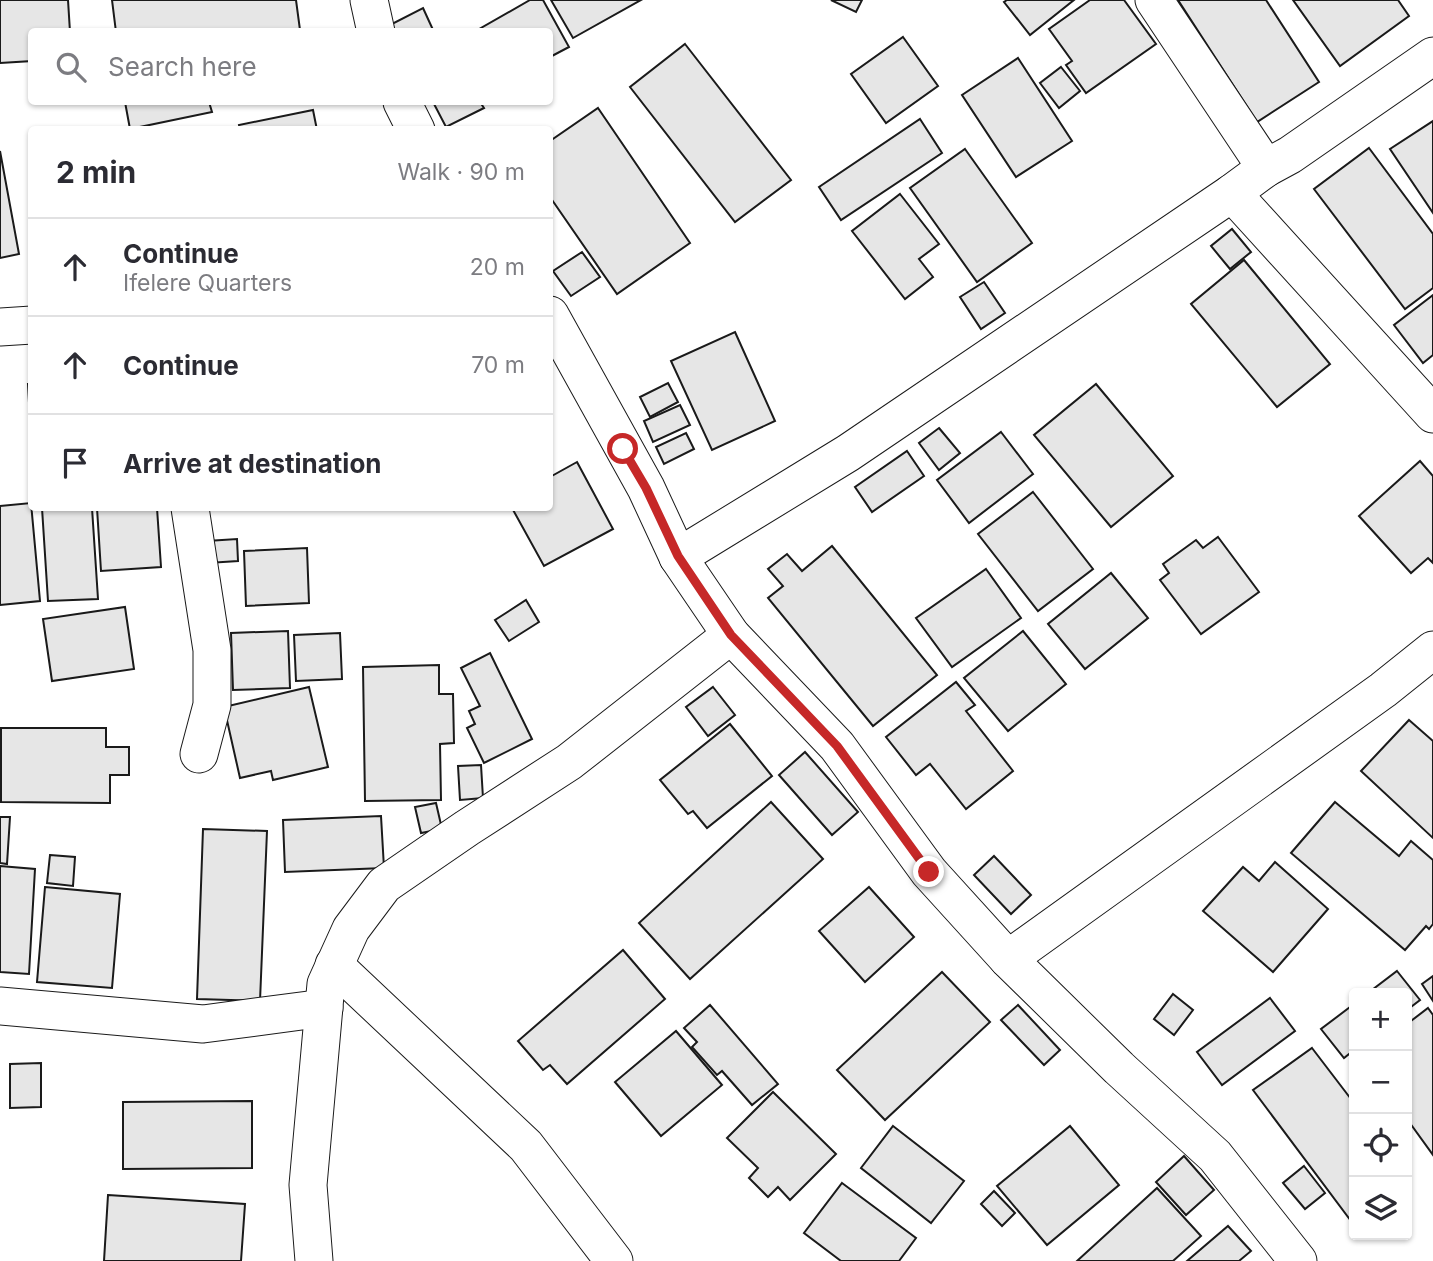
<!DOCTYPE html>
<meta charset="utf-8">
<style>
:root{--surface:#fff;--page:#f2f2f3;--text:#2b2b33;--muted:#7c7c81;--line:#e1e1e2}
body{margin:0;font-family:Inter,sans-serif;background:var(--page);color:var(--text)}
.controls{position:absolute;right:21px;bottom:21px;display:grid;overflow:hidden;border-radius:7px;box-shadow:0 2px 5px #0004}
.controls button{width:63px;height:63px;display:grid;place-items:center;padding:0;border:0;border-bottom:2px solid var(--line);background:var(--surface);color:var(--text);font:35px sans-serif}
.stop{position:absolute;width:21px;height:21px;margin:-16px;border:5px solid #c62828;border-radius:50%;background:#fff}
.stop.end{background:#c62828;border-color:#fff;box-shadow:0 2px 7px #0008}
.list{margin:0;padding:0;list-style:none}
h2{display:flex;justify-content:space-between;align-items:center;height:91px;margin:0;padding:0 28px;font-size:30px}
h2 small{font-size:23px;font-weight:400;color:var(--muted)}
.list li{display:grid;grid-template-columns:46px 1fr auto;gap:21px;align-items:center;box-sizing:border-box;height:98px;padding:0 28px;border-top:2px solid var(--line)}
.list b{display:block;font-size:26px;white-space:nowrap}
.list p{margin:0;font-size:23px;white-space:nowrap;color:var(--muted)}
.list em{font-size:23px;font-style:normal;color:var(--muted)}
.icon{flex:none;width:38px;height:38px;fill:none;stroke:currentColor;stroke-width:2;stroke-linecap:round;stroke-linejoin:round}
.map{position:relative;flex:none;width:1433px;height:1261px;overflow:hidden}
.search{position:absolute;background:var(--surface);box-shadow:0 2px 5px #0004;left:28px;top:28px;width:525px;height:77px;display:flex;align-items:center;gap:18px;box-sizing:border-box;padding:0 24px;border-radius:7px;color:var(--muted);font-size:26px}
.panel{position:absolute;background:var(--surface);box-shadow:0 2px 5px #0004;left:28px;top:126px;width:525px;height:385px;border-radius:7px}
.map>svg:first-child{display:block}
</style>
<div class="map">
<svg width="1433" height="1261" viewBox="0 0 1433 1261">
<rect width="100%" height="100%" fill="#fff"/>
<g fill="#e6e6e6" stroke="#1a1a1a" stroke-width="2">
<path d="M0,0h68l2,32h-38v29l-32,2z"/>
<path d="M112,0h184l4,30 -16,2h-168z"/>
<path d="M530,0h13l26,47 -19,10v-25h-76z"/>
<path d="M551,0h90l-68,38z"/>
<path d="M831,0h31l-6,12z"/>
<path d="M1007,0h67l-44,35 -26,-33z"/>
<path d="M1090,0h34l32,44 -70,49 -20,-28 6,-4 -23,-32z"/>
<path d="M1178,0h88l53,82 -62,40z"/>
<path d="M1293,0h105l11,16 -69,50z"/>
<path d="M423,8l11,24h-46l-2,-5z"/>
<path d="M903,37l35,49 -52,37 -35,-49z"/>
<path d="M685,44l106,136 -56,42 -105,-135z"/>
<path d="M1018,58l54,83 -56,36 -54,-82z"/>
<path d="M1061,67l19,24 -21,17 -19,-25z"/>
<path d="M125,102h84l3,10 -82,17z"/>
<path d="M433,102h47l4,6 -38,19z"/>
<path d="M598,108l92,135 -73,51 -67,-97v-56z"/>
<path d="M313,110l4,20h-77l-1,-5z"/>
<path d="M920,119l22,34 -101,67 -22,-33z"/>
<path d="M1433,121v92l-43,-64z"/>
<path d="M1369,148l64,86v54l-28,21 -91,-120z"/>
<path d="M965,149l67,94 -55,39 -67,-94z"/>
<path d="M0,151l19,103 -19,4z"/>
<path d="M900,194l39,50 -20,15 14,18 -28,22 -53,-68z"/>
<path d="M1232,229l19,23 -21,17 -19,-23z"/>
<path d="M582,252l18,25 -29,19 -18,-25z"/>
<path d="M1244,260l86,104 -53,43 -86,-103z"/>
<path d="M984,282l21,31 -24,16 -21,-32z"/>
<path d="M1433,295v60l-10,8 -29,-38z"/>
<path d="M735,332l40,89 -63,29 -41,-89z"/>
<path d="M668,383l10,19 -28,15 -10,-20z"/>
<path d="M28,384h4v56h-1z"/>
<path d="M1096,384l77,92 -62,51 -77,-92z"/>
<path d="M680,405l10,20 -37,17 -9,-21z"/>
<path d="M939,428l21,25 -21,17 -20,-27z"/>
<path d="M1001,432l32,42 -64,49 -32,-43z"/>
<path d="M686,433l8,16 -30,15 -8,-17z"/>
<path d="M907,451l17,25 -52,36 -17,-25z"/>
<path d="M1420,461l13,15v87l-5,-5 -17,15 -52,-57z"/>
<path d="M577,462l36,67 -69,37 -32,-58h38v-31z"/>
<path d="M1033,492l60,77 -55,42 -60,-77z"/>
<path d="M31,503l9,98 -40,4v-99z"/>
<path d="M42,508h50l6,91 -50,2z"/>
<path d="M97,508h60l4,59 -60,4z"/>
<path d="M1218,537l41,55 -58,42 -41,-54 9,-7 -6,-9 33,-24 7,8z"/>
<path d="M237,539l1,22 -30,2 -1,-22z"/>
<path d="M832,546l105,129 -64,51 -105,-128 15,-12 -15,-17 19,-15 15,17z"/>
<path d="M307,548l2,55 -63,3 -2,-55z"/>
<path d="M986,569l35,49 -69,49 -36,-49z"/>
<path d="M1111,573l37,45 -63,51 -37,-45z"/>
<path d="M526,600l13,22 -30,19 -14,-21z"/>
<path d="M125,607l9,62 -82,12 -9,-62z"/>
<path d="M288,631l2,57 -57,2 -2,-57z"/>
<path d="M1023,631l43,53 -58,47 -44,-53z"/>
<path d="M340,633l2,46 -46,2 -2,-46z"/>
<path d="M490,653l42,86 -48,24 -17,-35 8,-4 -6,-13 11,-5 -19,-38z"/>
<path d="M439,665v29h14l1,49 -14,1 1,56 -76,1 -2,-134z"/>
<path d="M956,682l19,23 -9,6 47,60 -47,38 -36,-45 -14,11 -30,-38z"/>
<path d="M309,687l19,80 -55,13 -2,-9 -31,7 -16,-71z"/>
<path d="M713,687l22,28 -27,21 -22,-29z"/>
<path d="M1409,720l24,21v97l-72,-67z"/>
<path d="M730,724l42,52 -65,52 -14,-17 -5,3 -28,-34z"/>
<path d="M1,728h105v19h23v28h-19v28l-109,-1z"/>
<path d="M805,752l53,60 -26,23 -53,-60z"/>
<path d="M481,765l2,33 -23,2 -2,-34z"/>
<path d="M771,802l52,57 -133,120 -51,-56z"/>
<path d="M1335,802l64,54 12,-15 22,19v64l-4,5 -3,-3 -21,24 -114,-97z"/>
<path d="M436,803l6,26 -21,4 -6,-26z"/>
<path d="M381,816l3,52 -99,4 -2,-52z"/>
<path d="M0,817h10l-3,47 -7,-1z"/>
<path d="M203,829l64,2 -7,170 -63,-2z"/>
<path d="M50,855l25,2 -2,29 -26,-3z"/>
<path d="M994,856l37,39 -20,19 -37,-39z"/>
<path d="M1275,862l53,47 -55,63 -70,-61 40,-44 16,14z"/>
<path d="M0,866l35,3 -6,105 -29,-2z"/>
<path d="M45,887l75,7 -8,94 -75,-6z"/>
<path d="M869,887l45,50 -49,45 -46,-51z"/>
<path d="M623,950l42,49 -98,85 -17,-19 -7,5 -25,-29z"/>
<path d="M1397,971l23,29 -13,10v-17h-39z"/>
<path d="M942,972l48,50 -105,98 -48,-50z"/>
<path d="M1433,976v25l-11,-17z"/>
<path d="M1173,994l20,16 -19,25 -20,-16z"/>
<path d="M1270,998l25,33 -73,54 -25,-33z"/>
<path d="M1354,1004v46l-10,8 -23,-29z"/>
<path d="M710,1005l68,79 -26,21 -30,-34 -5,4 -25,-28 5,-5 -13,-14z"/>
<path d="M1018,1005l42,45 -16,15 -43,-45z"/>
<path d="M1428,1008l5,7v140l-26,-36v-95z"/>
<path d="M676,1031l46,54 -61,51 -46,-54z"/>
<path d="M1312,1048l42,55v122l-101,-135z"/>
<path d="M41,1063v44l-31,1v-44z"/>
<path d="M773,1092l63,62 -46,46 -12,-13 -10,10 -19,-19 9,-10 -31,-30z"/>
<path d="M252,1101v67l-129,1v-67z"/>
<path d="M893,1126l71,55 -33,42 -70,-55z"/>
<path d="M1070,1126l49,59 -72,60 -50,-59z"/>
<path d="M1184,1156l30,34 -28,25 -30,-33z"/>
<path d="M1304,1166l21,27 -20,16 -22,-26z"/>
<path d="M842,1183l74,55 -17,23h-58l-37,-28z"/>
<path d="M1157,1188l44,48 -28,25h-96z"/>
<path d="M994,1191l21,22 -13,13 -21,-22z"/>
<path d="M108,1195l137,9 -4,57h-137z"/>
<path d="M1228,1226l23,25 -12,10h-52z"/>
</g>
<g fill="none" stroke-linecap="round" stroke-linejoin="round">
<defs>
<g id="minor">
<path d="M369,0l7,32"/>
<path d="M1154,0l112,168"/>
<path d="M402,102l14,28"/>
<path d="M1232,193l201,221"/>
<path d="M550,315l96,173 32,69 53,78 106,111 92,126 79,87 111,109 96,88 83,105"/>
<path d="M0,327l32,-2"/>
<path d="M190,508l22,142v55l-13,49"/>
<path d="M678,557l170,-104 384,-260 34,-25 24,-13 143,-99"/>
<path d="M1008,959l375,-269 50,-40"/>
<path d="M334,965l192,181 88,115"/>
<path d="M0,1006l203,18 121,-16"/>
<path d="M314,1261l-6,-76 18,-201 25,-55 33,-44 83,-57 102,-66 162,-127"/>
</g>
</defs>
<use href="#minor" stroke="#1a1a1a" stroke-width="39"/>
<use href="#minor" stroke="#fff" stroke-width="37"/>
</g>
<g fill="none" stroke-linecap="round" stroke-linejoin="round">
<path stroke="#c62828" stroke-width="9" d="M623,449l23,39 32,68 53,79 106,111 92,126"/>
</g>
</svg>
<div class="controls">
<button>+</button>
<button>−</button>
<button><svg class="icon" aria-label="locate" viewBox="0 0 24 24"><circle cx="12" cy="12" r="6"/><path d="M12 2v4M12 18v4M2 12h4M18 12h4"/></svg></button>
<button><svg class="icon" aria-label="layers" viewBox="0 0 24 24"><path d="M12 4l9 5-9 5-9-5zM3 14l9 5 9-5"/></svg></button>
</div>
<div class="stop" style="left:623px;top:449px"></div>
<div class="stop end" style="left:929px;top:872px"></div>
<div class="search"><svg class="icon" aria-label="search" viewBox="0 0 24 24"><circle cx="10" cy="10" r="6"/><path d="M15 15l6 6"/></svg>Search here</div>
<section class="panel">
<h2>2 min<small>Walk · 90 m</small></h2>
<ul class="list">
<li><svg class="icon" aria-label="ahead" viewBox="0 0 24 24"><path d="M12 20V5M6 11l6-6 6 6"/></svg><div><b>Continue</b><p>Ifelere Quarters</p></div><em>20 m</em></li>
<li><svg class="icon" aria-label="ahead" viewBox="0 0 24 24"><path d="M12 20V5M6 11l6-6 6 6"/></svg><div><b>Continue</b></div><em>70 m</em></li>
<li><svg class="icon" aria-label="arrive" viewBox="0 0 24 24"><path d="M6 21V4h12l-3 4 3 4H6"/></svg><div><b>Arrive at destination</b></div></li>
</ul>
</section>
</div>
